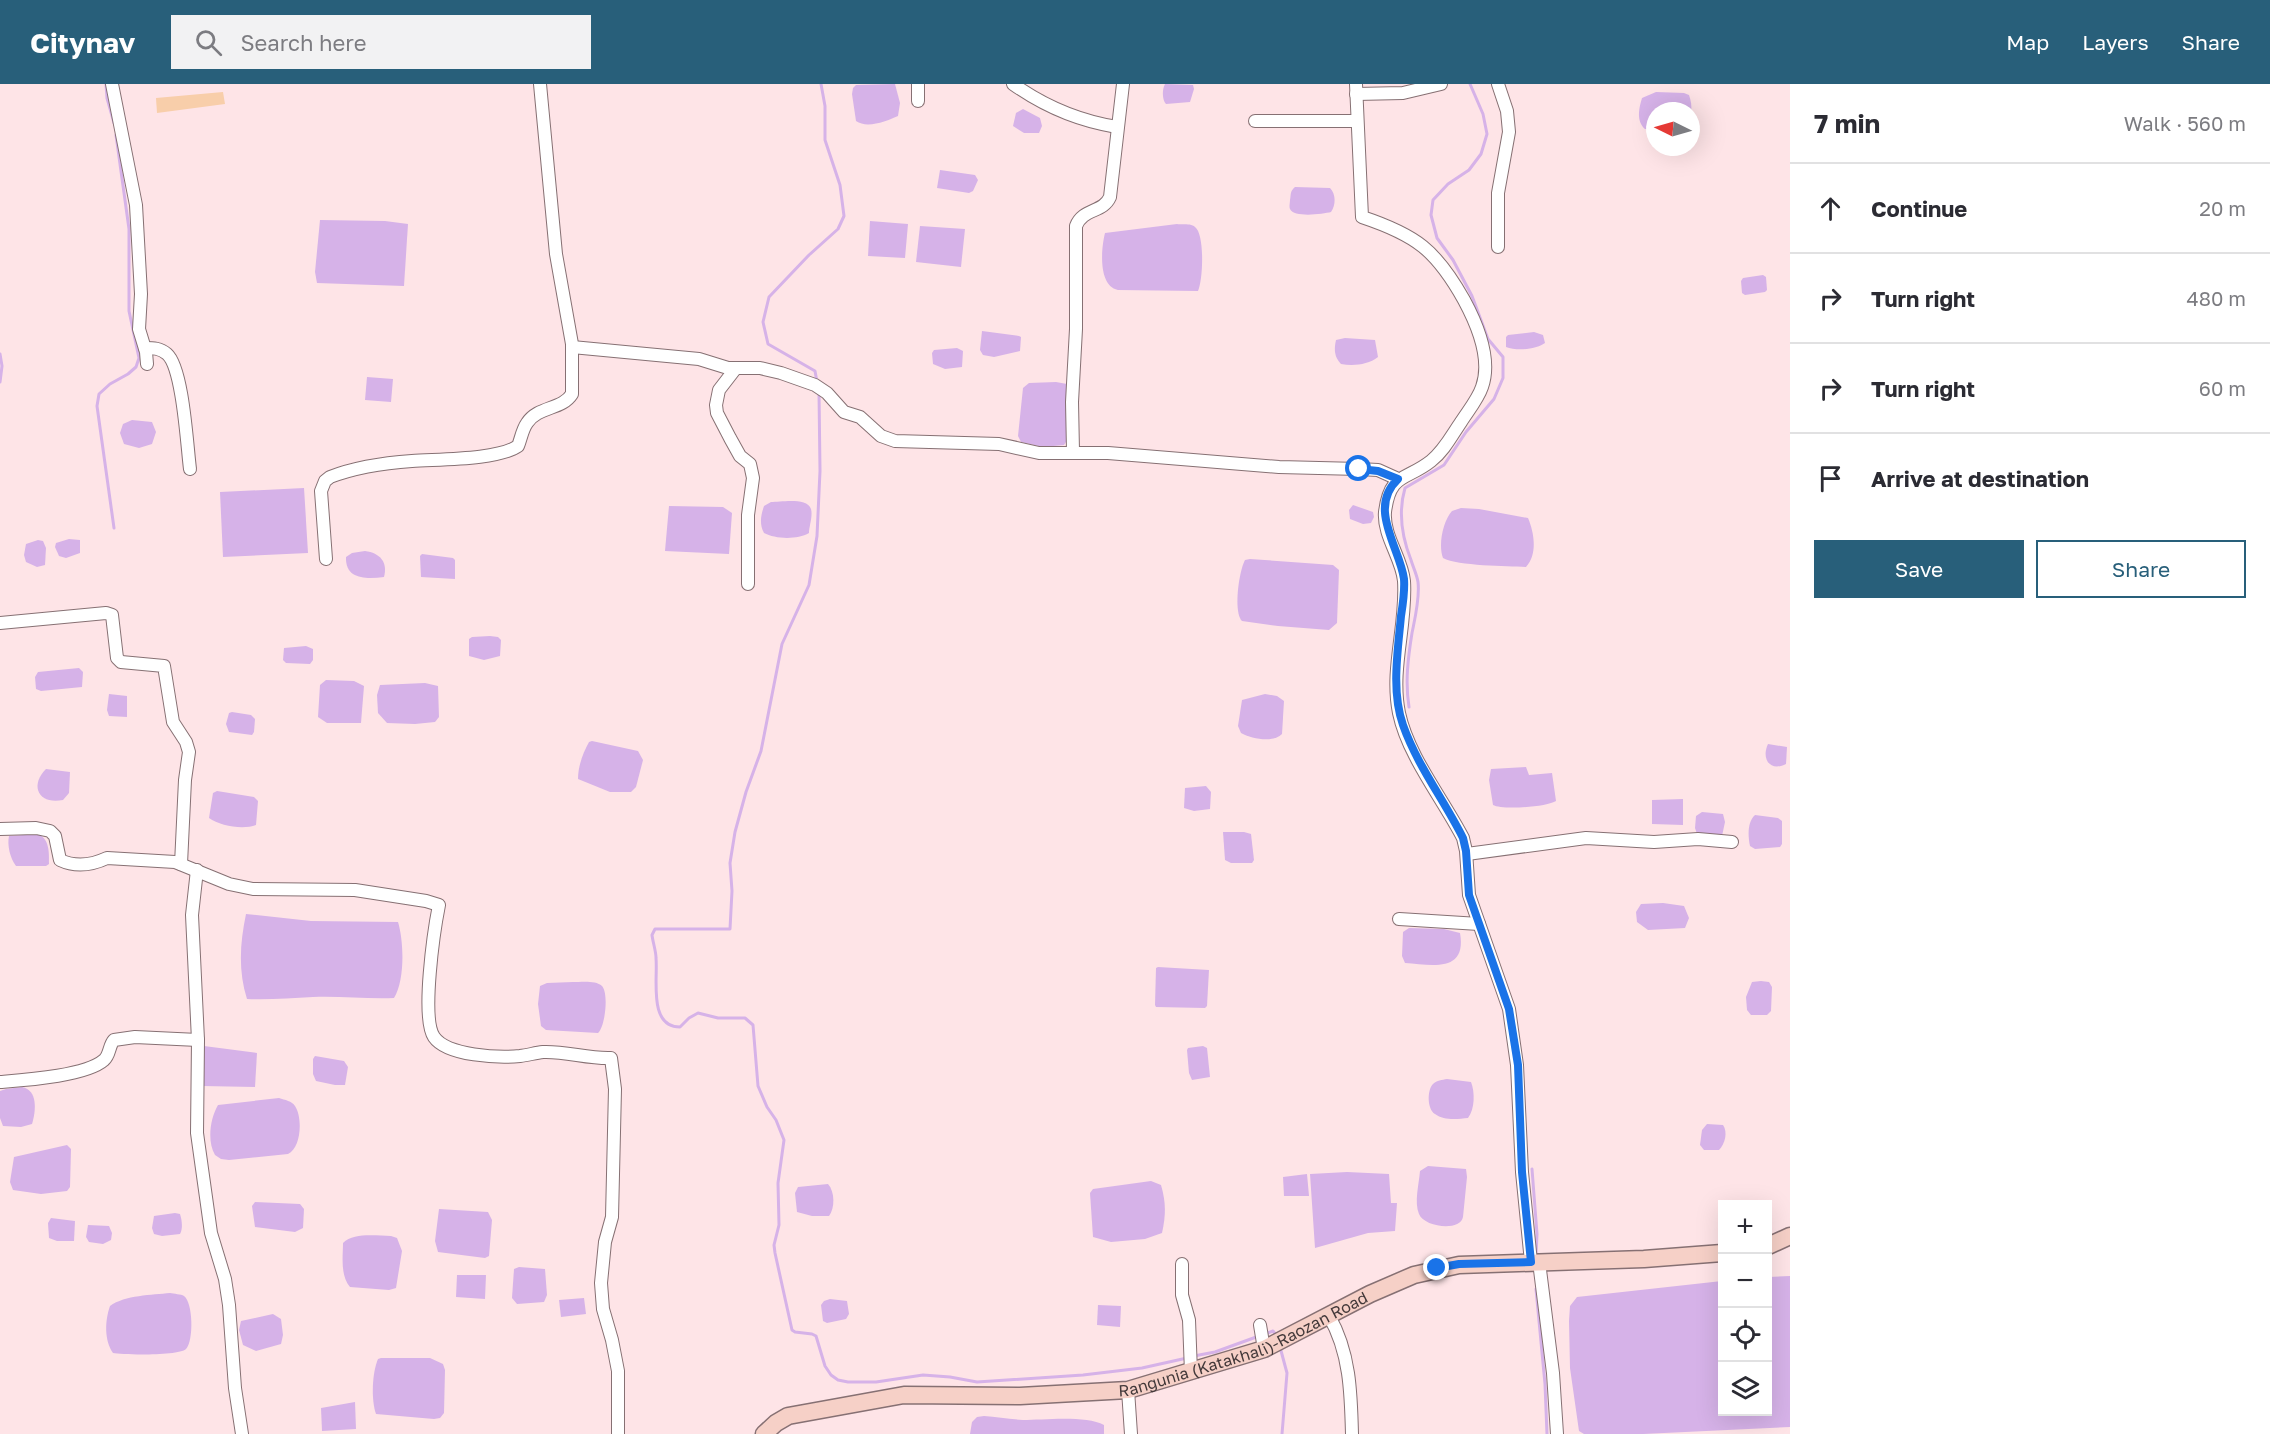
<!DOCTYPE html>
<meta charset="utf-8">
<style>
:root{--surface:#fff;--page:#f2f2f3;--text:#2b2b33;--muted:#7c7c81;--line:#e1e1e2;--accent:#285f7a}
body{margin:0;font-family:"Golos Text",sans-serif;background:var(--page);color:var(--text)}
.controls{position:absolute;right:18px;bottom:18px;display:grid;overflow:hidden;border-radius:0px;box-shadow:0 6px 24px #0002}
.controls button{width:54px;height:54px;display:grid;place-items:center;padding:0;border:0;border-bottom:2px solid var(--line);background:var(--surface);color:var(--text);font:30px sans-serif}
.compass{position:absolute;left:1646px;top:18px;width:54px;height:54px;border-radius:50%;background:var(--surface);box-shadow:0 6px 24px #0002;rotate:275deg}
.stop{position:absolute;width:18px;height:18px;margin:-14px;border:4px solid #1a73e8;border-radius:50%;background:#fff}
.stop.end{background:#1a73e8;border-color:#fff;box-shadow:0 2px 6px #0008}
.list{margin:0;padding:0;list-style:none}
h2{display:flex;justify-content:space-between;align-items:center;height:78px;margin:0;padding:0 24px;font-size:26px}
h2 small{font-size:20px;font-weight:400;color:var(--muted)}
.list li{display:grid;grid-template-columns:39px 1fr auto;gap:18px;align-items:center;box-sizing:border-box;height:90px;padding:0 24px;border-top:2px solid var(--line)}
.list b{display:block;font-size:22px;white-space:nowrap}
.list em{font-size:20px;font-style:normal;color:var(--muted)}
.actions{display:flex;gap:12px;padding:18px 24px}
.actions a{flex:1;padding:14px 0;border:2px solid var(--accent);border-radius:0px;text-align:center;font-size:21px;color:var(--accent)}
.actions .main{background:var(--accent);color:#fff}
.icon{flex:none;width:33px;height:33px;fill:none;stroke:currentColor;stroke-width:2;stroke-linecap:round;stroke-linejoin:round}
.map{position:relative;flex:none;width:1790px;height:1350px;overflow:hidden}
header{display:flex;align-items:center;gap:36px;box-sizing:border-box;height:84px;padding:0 30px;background:var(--accent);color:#fff}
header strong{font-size:28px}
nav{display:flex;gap:33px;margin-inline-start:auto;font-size:21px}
.search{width:420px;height:54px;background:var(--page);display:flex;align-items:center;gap:15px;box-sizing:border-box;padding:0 21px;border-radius:0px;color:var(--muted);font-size:22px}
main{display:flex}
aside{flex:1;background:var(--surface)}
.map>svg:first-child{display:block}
</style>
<header>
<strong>Citynav</strong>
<div class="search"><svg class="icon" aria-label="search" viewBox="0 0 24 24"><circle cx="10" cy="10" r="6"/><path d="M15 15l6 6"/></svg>Search here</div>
<nav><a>Map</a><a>Layers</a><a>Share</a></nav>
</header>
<main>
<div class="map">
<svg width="1790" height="1350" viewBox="0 0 1790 1350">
<rect width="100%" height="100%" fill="#fee4e7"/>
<path fill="#f8ceaa" d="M223,8l2,12 -68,9 -1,-15z"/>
<g fill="#d6b2e8">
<path d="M895,0l5,19 -2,13c-11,5 -31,13 -42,5l-4,-27 1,-6 3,-3z"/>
<path d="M1165,0l28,1 1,4 -4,13 -24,2c-4,-4 -4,-15 -1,-20z"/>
<path d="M1656,8l28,1 5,2c2,6 3,11 2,17l-36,-1v19l-10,-1c-9,-8 -6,-21 -3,-31z"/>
<path d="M1023,25l17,9 2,8 -3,7h-15l-11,-7 3,-13z"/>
<path d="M940,86l35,5 3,5 -5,11 -4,2 -32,-5z"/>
<path d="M1295,103l35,1c6,6 6,17 1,24 -8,2 -37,6 -41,-3 -1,-2 0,-7 0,-9 1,-6 0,-9 5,-13z"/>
<path d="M320,136l65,1 23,3 -4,62 -87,-3 -2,-11z"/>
<path d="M870,137l38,3 -3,34 -37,-2z"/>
<path d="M1177,140c5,1 14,-1 18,3 10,7 8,54 3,64l-80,-1c-20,-4 -17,-41 -13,-57z"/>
<path d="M920,142l45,3 -4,38 -45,-5z"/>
<path d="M1763,191l3,2 1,13 -2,2 -20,3 -3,-2 -1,-12 2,-3z"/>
<path d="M982,247l37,5 2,1 -1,14 -26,6 -11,-2 -3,-5z"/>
<path d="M1534,248l9,3 2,8c-10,7 -29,8 -39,4v-10l2,-2z"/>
<path d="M1345,254l30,2 3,17c-10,8 -25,9 -37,7 -7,-7 -7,-15 -5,-24z"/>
<path d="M957,264l6,3 -1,16 -17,2 -12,-5 -1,-11 2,-3z"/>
<path d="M367,293l26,2 -2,23 -26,-2z"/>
<path d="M1056,298l11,2 -1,58 -2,3 -21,2 -22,-5 -3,-6 5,-48 6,-5z"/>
<path d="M132,336l20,2 4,10 -4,12 -13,4 -15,-4 -4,-11 3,-9z"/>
<path d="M304,404l4,65 -85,4 -3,-65z"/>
<path d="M771,418c10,0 36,-5 40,7 2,7 -2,18 -2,24 -12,7 -34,6 -45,0 -5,-9 -3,-18 0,-27z"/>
<path d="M1353,421l20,7 1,5 -3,6 -8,1 -13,-5 -1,-9z"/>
<path d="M669,422l54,1 9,6 -3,41 -64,-3z"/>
<path d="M1461,424l18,1 49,9c6,14 10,36 -2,49 -19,-1 -68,-1 -83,-9 -5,-13 0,-37 9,-47z"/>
<path d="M69,455l11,1v13l-14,5 -7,-2 -4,-9 1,-4z"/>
<path d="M38,456l5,1 3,7 -1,17 -8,2 -11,-5 -2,-7 2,-11z"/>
<path d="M365,467c15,2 23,11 19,26 -17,2 -39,3 -38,-20l6,-4z"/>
<path d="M422,470l31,4 2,2v19l-34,-2 -1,-21z"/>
<path d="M1250,475l83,6 6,5 -2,53 -8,7 -51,-4 -36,-5c-9,-9 -3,-50 3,-61z"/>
<path d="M490,552l8,1 3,3 -1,16 -16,4 -15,-4v-17l3,-2z"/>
<path d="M306,562l7,3v11l-3,4 -24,-1 -3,-3 1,-12z"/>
<path d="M79,584l4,4 -1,15 -41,4 -5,-2 -1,-12 3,-5z"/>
<path d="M326,596l28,1 10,5 -3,37h-34l-9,-6 2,-32z"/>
<path d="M425,599l13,3 1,31 -4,5 -20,2 -28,-1 -9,-10 -1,-18 3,-10z"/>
<path d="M109,610l18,2v21l-18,-1 -2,-6z"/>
<path d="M1265,610l12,2 7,5 -2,33c-9,9 -30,5 -41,-1l-3,-7 4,-26z"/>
<path d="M232,628l19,3 4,4 -1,13 -2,3 -23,-3 -3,-8 3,-11z"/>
<path d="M592,657l46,10 5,9 -7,27 -5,5h-21l-32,-13c0,-13 5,-26 11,-37z"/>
<path d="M1768,660l19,3 -1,17c-16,8 -25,-5 -18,-20z"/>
<path d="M1526,683l3,8 23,-2 4,28c-9,6 -54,9 -63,4l-4,-25 2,-11z"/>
<path d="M46,685l24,3 -1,21 -6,7c-24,5 -34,-14 -17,-31z"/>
<path d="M1206,702l5,6 -1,17 -16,2 -10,-3 1,-20z"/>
<path d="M217,707l37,6 4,4 -2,24c-13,5 -36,1 -47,-7l4,-25z"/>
<path d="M1683,715v26l-31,-1v-24z"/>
<path d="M1702,728l21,2 2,8 -3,14 -25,-2 -2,-6 1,-12z"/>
<path d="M1755,731l23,3 4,3v23l-2,3 -25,2 -5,-3c-2,-9 -3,-24 5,-31z"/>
<path d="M1223,748h21l7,2 3,26 -2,3h-21l-6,-3z"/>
<path d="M37,750c13,4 12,19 12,30l-3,2h-30c-6,-8 -9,-21 -7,-30z"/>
<path d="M1663,819l21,3 5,12 -4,10 -37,2 -11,-8 -1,-10 5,-8z"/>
<path d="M246,830l65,7 87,1c6,20 7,58 -4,76 -27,1 -54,-2 -81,-1 -22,1 -44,3 -66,2 -9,-29 -7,-56 -1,-85z"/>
<path d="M1409,844l35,1 16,4c7,40 -28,32 -55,30l-3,-7 1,-24z"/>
<path d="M1158,883l51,3 -2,36 -2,2 -49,-1 -1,-2 1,-37z"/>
<path d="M1761,897l8,1 3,5 -1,24 -4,4h-16l-4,-5 -1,-13 6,-15z"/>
<path d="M573,898c8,0 23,-2 29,4 7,8 3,41 -4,47l-52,-3 -5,-4 -3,-22 2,-18 7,-3z"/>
<path d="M204,962l53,7 -2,34 -53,-1z"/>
<path d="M1203,962l4,2 3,29 -18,3 -3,-7 -2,-23 1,-2z"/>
<path d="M315,972l29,5 4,6 -3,18h-10l-19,-4 -3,-7v-15z"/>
<path d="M1447,995l24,3c4,10 4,27 -3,36 -10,1 -24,3 -33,-4 -8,-5 -8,-24 -2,-30 4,-4 9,-4 14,-5z"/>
<path d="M22,1003c16,3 14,24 10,37l-11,3 -18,-1 -3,-8v-27l6,-2z"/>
<path d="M279,1014c6,2 13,3 16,8 8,12 6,42 -7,48l-59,6 -8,-1 -6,-4c-8,-14 -5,-36 3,-50z"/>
<path d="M1707,1040l16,1c5,7 2,19 -4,25h-15l-4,-5 2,-15z"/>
<path d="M67,1061l4,4 -1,38 -3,4 -26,3 -28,-4 -3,-8 4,-25z"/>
<path d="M1428,1082l38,3 1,8 -4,40c-3,15 -39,10 -44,-3 -5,-12 0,-30 1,-43z"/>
<path d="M1347,1088l42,2 2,29h6l-2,28 -27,2 -53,15 -5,-74z"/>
<path d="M1307,1090l2,22h-25l-1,-19z"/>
<path d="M1151,1097l10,4c5,17 5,30 1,48l-17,6 -34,3 -18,-5 -3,-44 3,-4z"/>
<path d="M828,1100c7,8 7,24 1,32h-17l-15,-4 -2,-19 3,-6z"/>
<path d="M255,1118l45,2 4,5 -1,19 -8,4 -40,-5 -3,-21z"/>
<path d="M439,1125l49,3 4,8 -3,36 -4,2 -47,-6 -3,-11z"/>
<path d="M175,1129l5,1c2,6 3,15 0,20l-18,2 -8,-2 -2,-6 2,-12z"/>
<path d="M51,1134l24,3 -1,20h-17l-8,-3 -1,-15z"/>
<path d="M88,1141l21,1 3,7 -1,7 -8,4 -14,-2 -3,-5z"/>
<path d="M391,1152l6,2 5,13 -6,37 -7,2 -39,-3c-10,-12 -7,-30 -7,-44 11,-11 34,-7 48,-7z"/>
<path d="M519,1183l26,2 2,26 -3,7 -27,2 -5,-6 2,-29z"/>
<path d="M457,1191h29l-1,24 -29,-2z"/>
<path d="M1790,1192v151l-147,7h-59l-5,-3 -9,-63 -1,-47 1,-15 7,-9 145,-16v131h46v-135z"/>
<path d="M170,1209c4,1 11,1 14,3 9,6 10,45 2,53 -7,7 -63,6 -73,4 -9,-13 -8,-33 -3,-47 15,-11 42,-11 60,-13z"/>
<path d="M584,1214l2,16 -25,3 -2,-17z"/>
<path d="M830,1215l17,2 2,13 -3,5 -19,4 -4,-2 -2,-16 3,-4z"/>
<path d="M1098,1221l23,1 -1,21 -23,-2z"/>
<path d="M273,1230l8,5 2,16 -2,9 -25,7 -13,-6 -4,-15 2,-9z"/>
<path d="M381,1274h49l13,6 2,6 -1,43 -4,5 -6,1 -58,-5c-5,-14 -4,-41 2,-55z"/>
<path d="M355,1318l1,27 -34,2 -1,-23z"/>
<path d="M984,1332c13,1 26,3 39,4 20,0 63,-5 81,5v9h-134l2,-12 5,-5z"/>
</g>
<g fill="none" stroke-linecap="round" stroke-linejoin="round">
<g stroke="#d6b2e8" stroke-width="3">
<path d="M106,0l1,14 7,25"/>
<path d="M0,270l2,12 -2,16"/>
<path d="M817,298l-2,-11 -47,-27 -5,-22 6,-25 40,-42 29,-26 6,-13 -4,-31 -15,-45v-34l-4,-22"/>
<path d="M819,308l1,79 -3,65 -8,49 -27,59 -21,107 -15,41 -11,40 -5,31 2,28 -2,38h-75l-3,6c1,8 4,16 4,23 2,21 -8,69 24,69l9,-9 9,-5 20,5h27l8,7 5,61 9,21 9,13 8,20 -6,43 1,42 -5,20 1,8 17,77 3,2 17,2 4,2 9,30 6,9 7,5 10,2h28l47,-7 27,2 27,5 106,-7 59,-7 45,-10"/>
<path d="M114,444l-17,-122 2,-12 11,-10 18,-10 8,-7 3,-9 -10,-47v-82l-13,-94"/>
<path d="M1409,623c-4,-25 -1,-49 3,-74 3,-15 8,-35 6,-51 -1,-7 -5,-15 -7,-22 -9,-23 -13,-48 -6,-72l39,-23 22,-33 28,-33 9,-21v-21l-15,-18 -16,-43 -19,-36 -16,-22 -6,-23 2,-15 15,-16 21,-14 12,-16 6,-20 -4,-20 -13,-30"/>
<path d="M1532,1085l5,65 -1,22"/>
<path d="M1536,1205l9,95 2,50"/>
<path d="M1265,1250l8,-3 3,4"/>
<path d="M1280,1263l7,26 -5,61"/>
<path d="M1194,1272l21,-4 44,-16"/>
</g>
<defs>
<g id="minor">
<path d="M112,0l24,121 5,89 -2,35 7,23 1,12"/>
<path d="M1013,0c31,22 66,37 104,43"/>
<path d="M1356,0l6,133c54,18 74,33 102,83 13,24 28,59 18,87 -4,12 -14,24 -21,35 -9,13 -17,29 -30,39 -25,20 -41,11 -46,51 -2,24 17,46 19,69 3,44 -14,88 -5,132 9,43 44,86 64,125l3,13 3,44 40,114 8,56 5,107 9,90"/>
<path d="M1356,10l47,-1 38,-9"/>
<path d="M918,17v-17"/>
<path d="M1255,37h102"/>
<path d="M1498,163v-54l11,-61 -2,-21 -9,-27"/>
<path d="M572,263l127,12 29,9h32l21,5 34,12 12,8 17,19 16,5 21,19 14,5 104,3 40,9h69l171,14 80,2 19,1 20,9"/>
<path d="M145,264c8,0 15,0 22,6 16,14 20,92 23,115"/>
<path d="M736,284l-17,22 -3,15 1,8 13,25 10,18 10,8 3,14 -5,37v69"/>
<path d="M1073,367l-1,-49 4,-73v-103c7,-18 27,-13 34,-29l13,-113"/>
<path d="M326,475l-5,-68 4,-10 5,-4c26,-10 53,-14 82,-16 26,-2 86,-1 106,-15 3,-7 4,-16 9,-23 11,-17 35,-13 45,-29v-50l-16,-90 -16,-170"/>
<path d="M0,539l106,-10 6,2 5,43 4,4 43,4 9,56 13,20 3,10 -4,28 -4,84"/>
<path d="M0,745l36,-1 14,3 5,5 5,24c15,7 32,5 47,-2l68,4 54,22 24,5 102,1 71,11 13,4c-5,25 -18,113 -5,132 13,19 65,21 86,19 8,-1 15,-3 23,-4 23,-1 45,7 68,6l4,31 -3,128 -7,25 -4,41 2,26 9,31 6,31v63"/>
<path d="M1467,770l119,-16 68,4 44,-3 34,3"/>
<path d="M197,786l-5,45 6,125 -1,93 14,100 14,46 4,26 6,83 7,46"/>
<path d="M1399,835l80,5"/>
<path d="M0,998c25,-2 86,-6 104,-22 6,-5 5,-15 10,-20l21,-3 63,3"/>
<path d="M1539,1178l14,111 4,61"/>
<path d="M1182,1180v31l7,25 2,52"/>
<path d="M1329,1232c21,36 22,77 23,118"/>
<path d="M1260,1241l4,24"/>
<path d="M1128,1306l3,44"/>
</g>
<g id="secondary">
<path d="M1768,1162l22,-10"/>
<path id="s1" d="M764,1350l12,-11 12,-7 116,-21 116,1 108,-6 136,-41 106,-55 44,-19 45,-10 185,-6 78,-6"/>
</g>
</defs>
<use href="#minor" stroke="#867073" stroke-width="14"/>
<use href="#secondary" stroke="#867073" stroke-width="19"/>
<use href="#minor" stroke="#fff" stroke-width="12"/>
<use href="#secondary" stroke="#f6d0c7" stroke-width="16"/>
</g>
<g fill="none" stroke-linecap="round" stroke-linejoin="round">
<path stroke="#1a73e8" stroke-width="8" d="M1359,385l19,2 20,8c-31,29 2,69 6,100 1,12 -1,24 -3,37 -3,34 -10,75 2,109 14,40 41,75 60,113l3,13 3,44 40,114 9,56 4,107 9,90 -72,2 -22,4"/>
</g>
<g text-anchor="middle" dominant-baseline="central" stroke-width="5" stroke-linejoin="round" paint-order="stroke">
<g font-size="16" fill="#43393a" stroke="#fcf7f8">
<text stroke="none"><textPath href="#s1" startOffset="496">Rangunia (Katakhali)-Raozan Road</textPath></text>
</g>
</g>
</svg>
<div class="controls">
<button>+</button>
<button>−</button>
<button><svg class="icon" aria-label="locate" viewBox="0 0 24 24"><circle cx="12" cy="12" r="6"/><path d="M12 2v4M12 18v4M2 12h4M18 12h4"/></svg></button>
<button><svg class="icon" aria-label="layers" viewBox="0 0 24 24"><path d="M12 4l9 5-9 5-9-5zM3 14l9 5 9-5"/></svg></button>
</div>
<svg class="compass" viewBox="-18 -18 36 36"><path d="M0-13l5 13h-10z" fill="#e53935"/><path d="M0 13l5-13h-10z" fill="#7c7c81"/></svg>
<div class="stop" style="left:1359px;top:385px"></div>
<div class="stop end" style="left:1437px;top:1184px"></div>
</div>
<aside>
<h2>7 min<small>Walk · 560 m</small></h2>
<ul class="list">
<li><svg class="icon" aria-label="ahead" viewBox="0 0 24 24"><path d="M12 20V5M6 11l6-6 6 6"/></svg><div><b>Continue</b></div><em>20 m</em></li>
<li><svg class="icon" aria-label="right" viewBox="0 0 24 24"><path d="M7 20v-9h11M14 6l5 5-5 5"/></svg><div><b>Turn right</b></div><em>480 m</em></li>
<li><svg class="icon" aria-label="right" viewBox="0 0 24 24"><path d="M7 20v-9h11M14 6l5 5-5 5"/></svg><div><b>Turn right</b></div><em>60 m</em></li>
<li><svg class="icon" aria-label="arrive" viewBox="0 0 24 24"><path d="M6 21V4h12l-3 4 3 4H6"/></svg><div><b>Arrive at destination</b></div></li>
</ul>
<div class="actions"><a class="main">Save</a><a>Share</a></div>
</aside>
</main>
